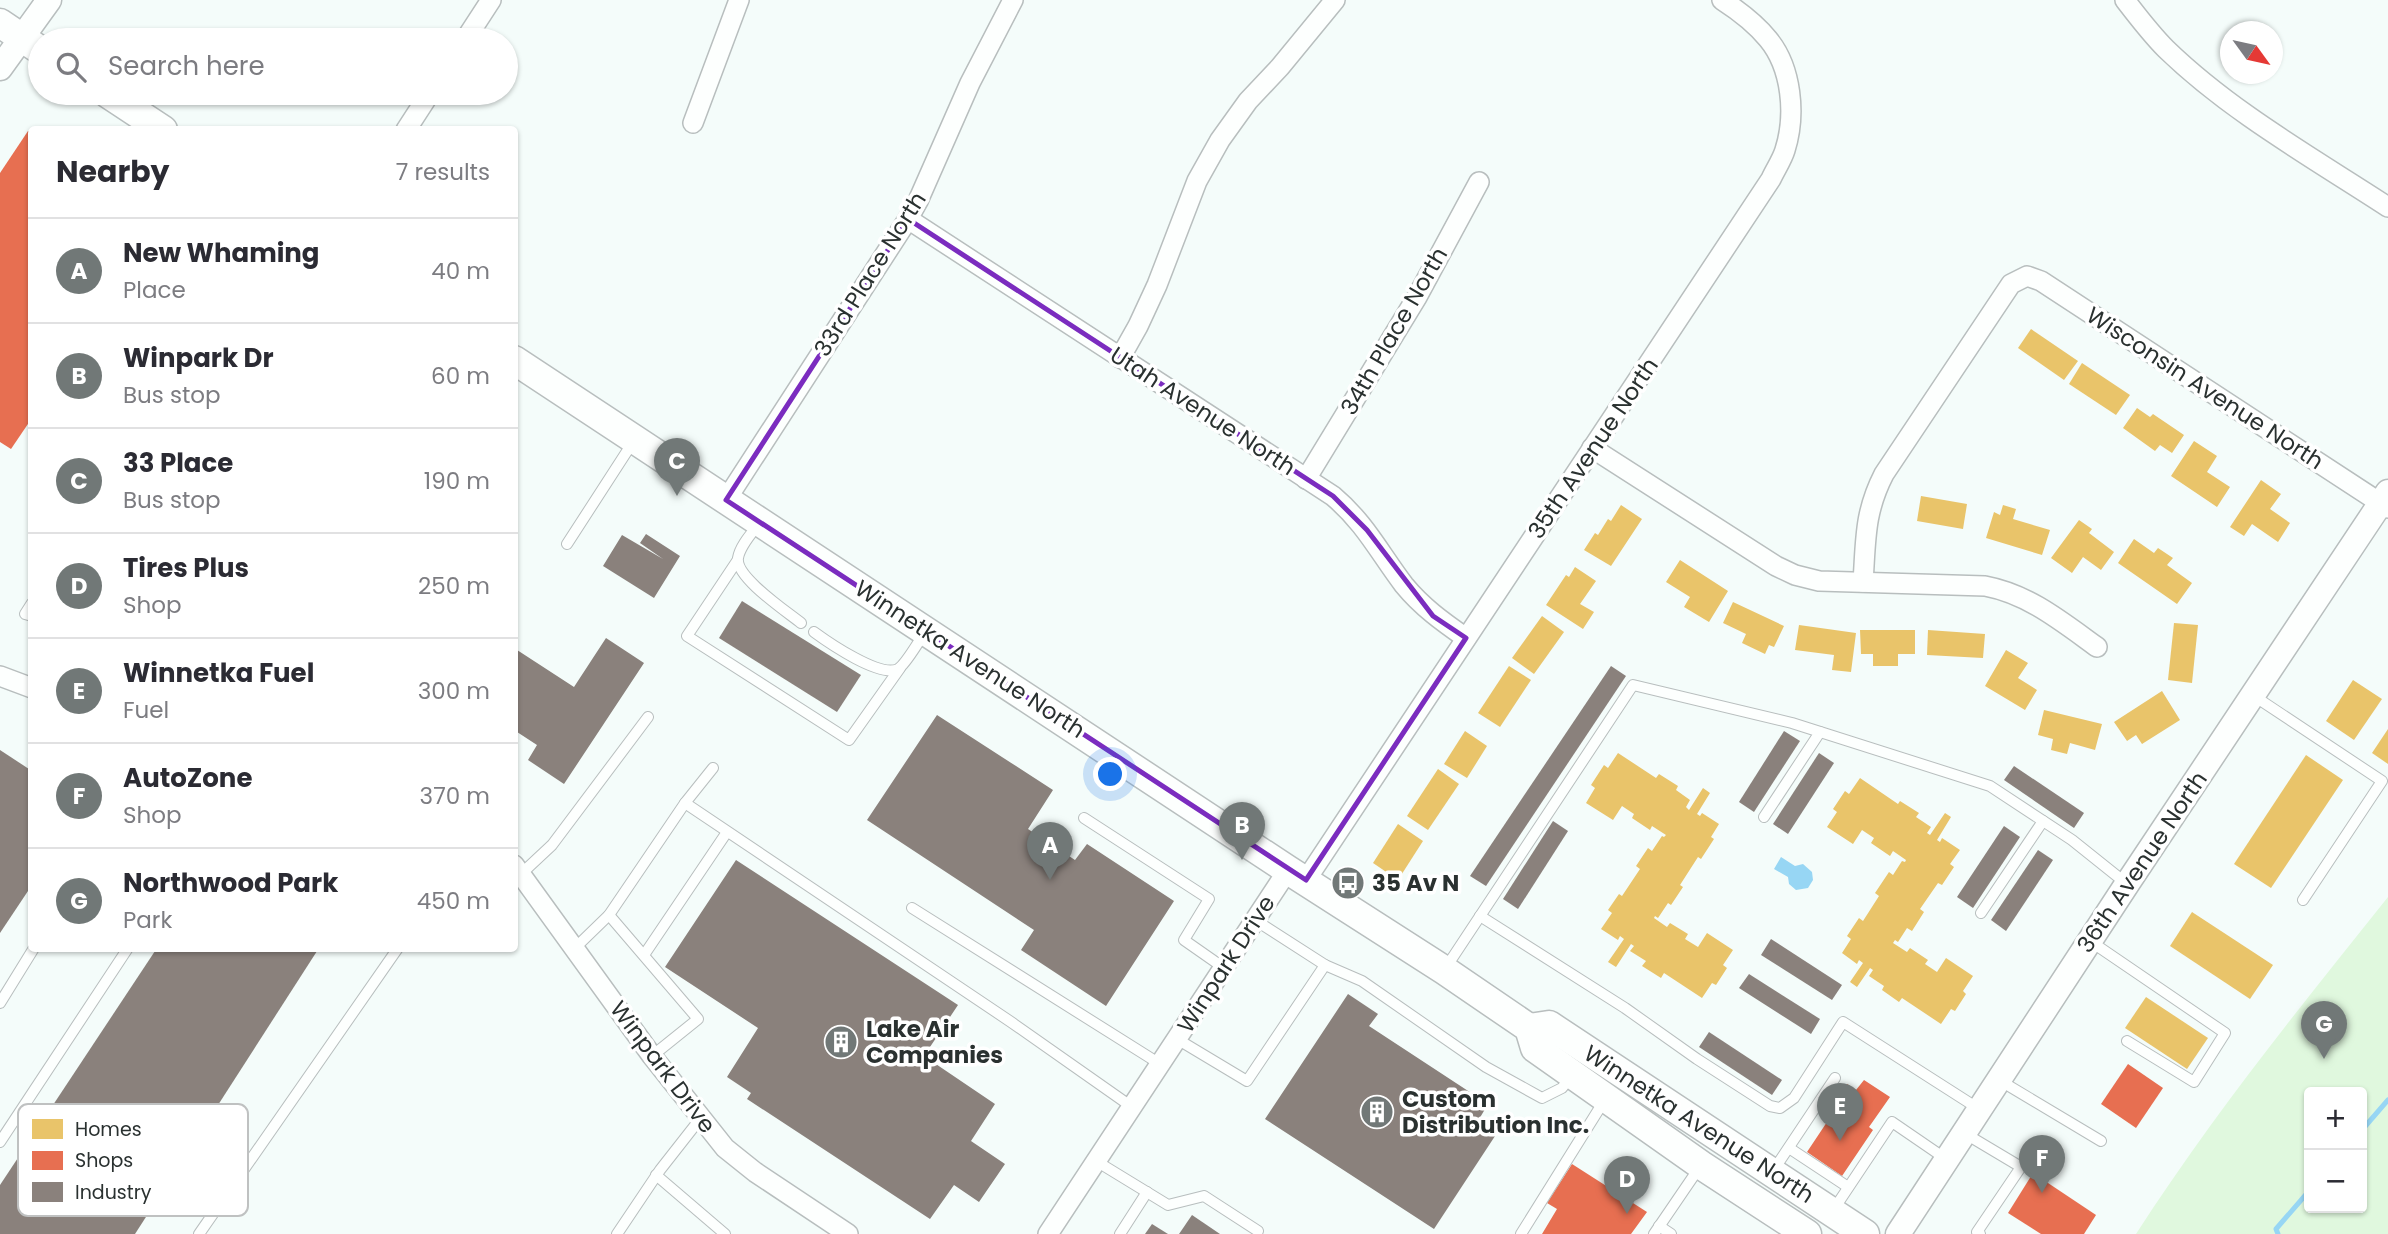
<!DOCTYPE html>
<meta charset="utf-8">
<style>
:root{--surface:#fff;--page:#f7f7f7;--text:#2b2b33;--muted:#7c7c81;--line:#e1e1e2;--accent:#717877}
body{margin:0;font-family:Poppins,sans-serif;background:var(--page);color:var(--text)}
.controls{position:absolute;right:21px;bottom:21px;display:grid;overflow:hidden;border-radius:7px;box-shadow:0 2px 5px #0004}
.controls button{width:63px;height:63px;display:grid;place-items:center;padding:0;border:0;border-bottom:2px solid var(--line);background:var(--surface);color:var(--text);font:35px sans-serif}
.compass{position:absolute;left:2220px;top:21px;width:63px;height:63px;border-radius:50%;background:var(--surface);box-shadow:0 2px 5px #0004;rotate:123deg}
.you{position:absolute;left:1111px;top:775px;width:24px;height:24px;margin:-18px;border:5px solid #fff;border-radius:50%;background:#1a73e8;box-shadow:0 0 0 10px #1a73e833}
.badge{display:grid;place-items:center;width:46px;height:46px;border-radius:50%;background:var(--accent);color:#fff;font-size:23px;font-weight:700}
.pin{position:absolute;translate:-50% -58px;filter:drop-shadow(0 2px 4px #0008)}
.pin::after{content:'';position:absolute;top:37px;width:24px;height:21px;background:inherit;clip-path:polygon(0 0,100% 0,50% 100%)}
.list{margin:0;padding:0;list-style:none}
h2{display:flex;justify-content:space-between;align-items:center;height:91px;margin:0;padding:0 28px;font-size:30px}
h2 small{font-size:23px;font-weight:400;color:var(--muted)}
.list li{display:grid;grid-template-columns:46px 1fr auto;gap:21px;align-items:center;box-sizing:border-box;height:105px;padding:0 28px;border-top:2px solid var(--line)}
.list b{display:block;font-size:26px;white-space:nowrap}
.list p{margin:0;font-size:23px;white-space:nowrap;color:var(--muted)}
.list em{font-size:23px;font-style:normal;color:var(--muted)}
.icon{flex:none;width:38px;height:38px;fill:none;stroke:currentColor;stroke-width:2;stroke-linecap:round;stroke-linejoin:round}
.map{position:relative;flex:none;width:2388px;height:1234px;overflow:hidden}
.search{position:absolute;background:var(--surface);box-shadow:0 2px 5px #0004;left:28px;top:28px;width:490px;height:77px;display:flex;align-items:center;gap:18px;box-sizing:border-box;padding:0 24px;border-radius:38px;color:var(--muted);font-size:26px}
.panel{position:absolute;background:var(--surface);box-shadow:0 2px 5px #0004;left:28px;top:126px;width:490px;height:826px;border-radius:7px}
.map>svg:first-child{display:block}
</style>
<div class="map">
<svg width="2388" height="1234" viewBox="0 0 2388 1234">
<rect width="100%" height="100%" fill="#f4fcfa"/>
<path fill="#e0f8de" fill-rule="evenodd" d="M2388,897v337h-252c76,-118 164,-227 252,-337zM2309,1092h53v116h-53z"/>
<path fill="#97d6f4" d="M1781,857l14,9 8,-2 9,8 1,8 -5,8 -12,2 -7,-6 -1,-7 -14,-8z"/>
<g fill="#e9c46a">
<path d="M2031,329l47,32 -14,19 -46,-32z"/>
<path d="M2082,363l48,32 -14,20 -47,-31z"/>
<path d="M2137,408l13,9 3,-3 31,21 -12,18 -12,-8 -5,6 -32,-23z"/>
<path d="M2194,441l23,15 -10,16 23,15 -13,20 -46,-31z"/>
<path d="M2261,480l20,14 -11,15 20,14 -12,19 -26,-18 -8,12 -14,-9z"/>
<path d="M1921,496l46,8 -4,25 -46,-8z"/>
<path d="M1621,505l21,14 -31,47 -27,-16 11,-17 3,2 10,-16 3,2z"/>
<path d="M2003,505l13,4 -3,10 37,11 -8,25 -56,-17 8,-26 6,3z"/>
<path d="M2079,520l13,9 -3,4 25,19 -13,18 -18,-13 -11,16 -21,-15z"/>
<path d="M2134,539l20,14 4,-5 15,10 -6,7 25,18 -15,21 -59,-41z"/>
<path d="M1680,560l48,31 -19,31 -25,-15 6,-10 -24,-15z"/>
<path d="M1575,567l21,14 -16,23 14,8 -11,17 -37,-24 20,-30 3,2z"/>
<path d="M1733,602l51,24 -10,21 -5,-2 -4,9 -23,-11 4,-9 -23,-11z"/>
<path d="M1542,616l22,16 -30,42 -22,-16z"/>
<path d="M2174,623l24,2 -6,58 -24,-3z"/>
<path d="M1799,625l57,8 -5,39 -19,-2 2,-15 -39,-5z"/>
<path d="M1860,630h55v24h-17v12h-25v-12h-12z"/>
<path d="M1928,630l57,4 -2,24 -56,-3z"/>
<path d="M2006,650l22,13 -10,15 19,12 -12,20 -40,-24z"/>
<path d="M1509,666l22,14 -31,47 -22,-14z"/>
<path d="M2353,680l29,19 -28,41 -28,-19z"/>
<path d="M2162,691l18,29 -38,24 -6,-9 -9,6 -13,-19z"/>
<path d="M2044,710l58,14 -7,26 -25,-7 -3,11 -16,-4 2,-11 -15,-4z"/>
<path d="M2388,729v35l-16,-11z"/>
<path d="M1465,731l22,15 -20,32 -23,-14z"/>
<path d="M1618,753l38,25 3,-4 19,12 -2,4 14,10 -4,7 3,3 14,-22 7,5 -13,21 3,2 2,-3 17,11 -8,13 3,2 -13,20 -3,-2 -18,28 3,2 -12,18 -3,-2 -10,15 -3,-2 -1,2 13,9 3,-4 18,11 -3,5 13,8 9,-14 26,17 -10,15 4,3 -11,17 -4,-2 -10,15 -38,-25 -3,5 -19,-12 4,-5 -16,-10 4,-5 -3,-2 -15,23 -8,-5 16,-23 -4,-3 -2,4 -17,-11 11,-16 -4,-3 11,-16 3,2 18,-27 -4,-3 12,-18 4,3 10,-15 2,1 2,-2 -14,-9 -2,4 -18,-12 2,-4 -12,-8 -9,14 -27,-17 9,-15 -4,-3 13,-20 4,3z"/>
<path d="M2306,755l37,25 -72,108 -37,-24z"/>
<path d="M1438,769l21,15 -31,46 -21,-14z"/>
<path d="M1860,778l38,26 2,-3 19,12 -3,4 15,10 -4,6 3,2 15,-22 6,4 -14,23 3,2 2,-4 18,12 -10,14 4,3 -12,18 -4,-2 -18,26 4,3 -12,19 -5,-3 -9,14 -3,-2 -2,3 14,9 3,-4 18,12 -3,4 12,8 9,-14 27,18 -10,15 3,3 -11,17 -4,-2 -10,15 -39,-26 -3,4 -17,-12 2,-4 -15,-10 4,-6 -3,-2 -13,19 -7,-5 13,-19 -4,-3 -2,4 -15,-11 9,-14 -4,-3 12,-18 4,3 16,-25 -4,-3 14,-21 4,3 9,-14 3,1 1,-2 -13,-9 -3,5 -19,-13 3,-5 -12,-8 -9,14 -26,-17 10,-15 -4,-3 12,-18 4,3z"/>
<path d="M1398,824l25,17 -25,39 -25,-17z"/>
<path d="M2192,912l81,53 -23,34 -80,-53z"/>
<path d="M2146,997l62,41 -21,31 -62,-41z"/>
</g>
<g fill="#e76f51">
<path d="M28,131l4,3v284l-21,31 -11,-7v-269z"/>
<path d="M2128,1064l35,24 -27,40 -35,-24z"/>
<path d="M1864,1080l26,17 -21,30 4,3 -31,46 -35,-24 28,-42 -5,-3 17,-23 9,6z"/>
<path d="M1572,1164l75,48 -16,22h-89l15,-25 -10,-6z"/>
<path d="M2033,1173l63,42 -12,19h-43l-33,-21z"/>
</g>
<g fill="#8a817c">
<path d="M646,534l34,22 -26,42 -51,-32 19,-31 41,24 -23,-16z"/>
<path d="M742,601l119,74 -24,37 -118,-74z"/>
<path d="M606,638l38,25 -80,121 -36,-24 9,-15 -23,-15v-82l60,39z"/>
<path d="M1611,666l15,10 -140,210 -16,-10z"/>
<path d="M937,715l116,75 -25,39 47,31 12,-16 87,57 -68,105 -85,-56 13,-20 -167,-110z"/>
<path d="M1784,731l16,10 -46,71 -15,-10z"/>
<path d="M0,750l32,21v114l-32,48z"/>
<path d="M1819,753l15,10 -46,71 -15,-10z"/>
<path d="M2014,766l70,47 -10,15 -70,-48z"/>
<path d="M1553,821l15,10 -50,78 -15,-10z"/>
<path d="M2004,826l16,11 -47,71 -16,-11z"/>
<path d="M2038,850l15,10 -47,71 -15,-11z"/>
<path d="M736,860l222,145 -34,51 71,48 -24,37 34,23 -26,38 -25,-17 -24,34 -183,-120 4,-6 -24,-16 31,-49 -93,-61z"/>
<path d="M1771,939l71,46 -10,15 -71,-45z"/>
<path d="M157,948h162l-184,286h-135v-49z"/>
<path d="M1749,974l71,45 -9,15 -72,-46z"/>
<path d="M1348,994l30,20 -9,12 119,78 -10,17 19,12 -63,96 -169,-110z"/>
<path d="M1709,1032l73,48 -10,15 -73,-48z"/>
<path d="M1192,1215l28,19h-41z"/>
<path d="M1152,1224l16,10h-23z"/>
</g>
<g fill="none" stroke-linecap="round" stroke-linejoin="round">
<g stroke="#97d6f4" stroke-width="5">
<path d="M2362,1130l26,-30"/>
<path d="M2278,1234l-2,-5 33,-38"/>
</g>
<defs>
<g id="service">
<path d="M758,525c-7,9 -18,21 -20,33 -3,19 48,53 63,65"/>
<path d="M567,544l66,-102"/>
<path d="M737,561l-50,75 162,104 51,-72"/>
<path d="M32,603l-7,11 7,2"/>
<path d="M814,632c15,11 66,46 84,37 8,-5 20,-27 26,-35"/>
<path d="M2254,696l128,85 -79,119"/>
<path d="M685,803l326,219 121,85"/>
<path d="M1764,817l56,-85"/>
<path d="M1084,818l125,81 -25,41 40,28"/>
<path d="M521,874l31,-29 96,-128"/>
<path d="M912,908l248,156"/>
<path d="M1981,913l62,-92"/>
<path d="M609,915l89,104 -46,37"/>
<path d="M1480,916l145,92 72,51 73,47 10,2 14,-10 49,-76 136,87"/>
<path d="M2090,941l135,92 -31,49 -67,-41"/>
<path d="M575,948l34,-33 76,-112 28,-35"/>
<path d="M644,955l83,-123"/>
<path d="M1325,965l37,16 124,86 56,31 20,-10 10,-13"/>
<path d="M1445,969l188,-284 159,38 198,63 82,54 55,44"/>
<path d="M0,1003l34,-55"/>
<path d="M1177,1039l70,42 78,-116 -70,-45"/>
<path d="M1999,1080l102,61"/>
<path d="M1964,1133l57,34 -44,65 3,2"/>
<path d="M0,1142l128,-194"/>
<path d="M1789,1148l59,39"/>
<path d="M1096,1161l72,44 36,-9 54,35"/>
<path d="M1773,1171l62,-93"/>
<path d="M656,1175l69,59"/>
<path d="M1834,1209l58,-87 54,37"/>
<path d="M1659,1226l12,8"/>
<path d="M199,1234l199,-286"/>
<path d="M617,1234l43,-64 40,-51"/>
<path d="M1120,1234l27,-42"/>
<path d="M1521,1234l83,-133"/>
<path d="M1654,1234l45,-66"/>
</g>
<g id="minor">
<path d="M2125,0c13,17 26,34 41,49 65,63 147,109 222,158"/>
<path d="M465,40l26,-40"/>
<path d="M693,123l46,-123"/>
<path d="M406,130l24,-37"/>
<path d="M908,219l425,277c32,27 46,56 71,89 18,22 39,37 62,53"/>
<path d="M1120,358l18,-32 19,-41 40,-104 23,-41 28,-39 32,-34 55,-67"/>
<path d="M1592,448l184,118 19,9 24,6 166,5c43,8 76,35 112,61"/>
<path d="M1306,479l111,-182 62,-115"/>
<path d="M726,500l182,-281 10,-18 52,-118 43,-83"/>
<path d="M1863,582c3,-42 1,-69 21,-108l127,-190 16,-8 14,5 347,227"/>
<path d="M0,676l32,12"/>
<path d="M514,865l138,191 73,92 30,24 93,62"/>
<path d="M1306,880l465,-701c4,-9 11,-19 14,-29 11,-35 7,-82 -17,-111 -13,-16 -29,-28 -46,-39"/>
<path d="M1048,1234l240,-364"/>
</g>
<g id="tertiary">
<path d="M0,68l49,-68"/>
<path d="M1898,1234l229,-350 261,-392"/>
</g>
<g id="secondary">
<path d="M0,23l40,27"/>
<path d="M107,93l56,37"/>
<path d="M514,360l774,510 156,100 85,58 6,20 166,117 106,69"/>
<path d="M1529,1028l20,-3 316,209"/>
</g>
</defs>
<use href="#service" stroke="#b8bebe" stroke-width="12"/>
<use href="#minor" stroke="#b8bebe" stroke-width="22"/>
<use href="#tertiary" stroke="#b8bebe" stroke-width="27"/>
<use href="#secondary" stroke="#b8bebe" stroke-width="31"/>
<use href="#service" stroke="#fdfffe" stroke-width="10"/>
<use href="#minor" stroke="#fdfffe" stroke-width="19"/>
<use href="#tertiary" stroke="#fdfffe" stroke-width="24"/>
<use href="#secondary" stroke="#fdfffe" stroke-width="28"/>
</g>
<path fill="none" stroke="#7b2cbf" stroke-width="5" stroke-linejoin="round" d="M908,219l425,277 34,34 66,86 33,22 -160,242 -580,-380z"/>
<defs>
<symbol id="bus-disc" viewBox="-11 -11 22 22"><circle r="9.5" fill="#717877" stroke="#fff"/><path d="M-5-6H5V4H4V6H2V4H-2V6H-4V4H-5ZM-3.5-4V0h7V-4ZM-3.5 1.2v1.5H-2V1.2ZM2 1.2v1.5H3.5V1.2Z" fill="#fff"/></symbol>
<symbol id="building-disc" viewBox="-11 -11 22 22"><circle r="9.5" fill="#717877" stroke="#fff"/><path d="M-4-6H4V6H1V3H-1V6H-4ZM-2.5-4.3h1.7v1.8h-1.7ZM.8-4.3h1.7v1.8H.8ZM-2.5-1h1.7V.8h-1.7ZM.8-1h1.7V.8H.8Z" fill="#fff"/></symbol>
</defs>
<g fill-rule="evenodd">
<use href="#bus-disc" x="1329" y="864" width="38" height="38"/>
<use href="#building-disc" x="822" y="1023" width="38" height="38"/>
<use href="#building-disc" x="1358" y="1093" width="38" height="38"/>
</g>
<g text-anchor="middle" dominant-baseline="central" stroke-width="7" stroke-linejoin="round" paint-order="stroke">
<g font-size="23" fill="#2a3130" stroke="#fff">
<text transform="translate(870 274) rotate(-58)">33rd Place North</text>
<text transform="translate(1394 331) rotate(-60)">34th Place North</text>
<text transform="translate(2205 388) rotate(33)">Wisconsin Avenue North</text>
<text transform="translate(1203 411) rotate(33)">Utah Avenue North</text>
<text transform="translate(1593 448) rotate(-56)">35th Avenue North</text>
<text transform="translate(970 659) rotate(33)">Winnetka Avenue North</text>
<text transform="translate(2142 862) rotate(-56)">36th Avenue North</text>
<text transform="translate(1226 964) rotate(-57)">Winpark Drive</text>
<text transform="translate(663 1067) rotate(53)">Winpark Drive</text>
<text transform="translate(1699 1124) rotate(33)">Winnetka Avenue North</text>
</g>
<g font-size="23" font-weight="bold" fill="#2a3130" stroke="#fff" text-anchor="start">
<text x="1372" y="883">35 Av N</text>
<text x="866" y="1029">Lake Air<tspan x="866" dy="26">Companies</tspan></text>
<text x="1402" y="1099">Custom<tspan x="1402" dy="26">Distribution Inc.</tspan></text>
</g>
</g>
<rect x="18" y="1104" width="230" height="112" rx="10" fill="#fff" stroke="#bfc1c1" stroke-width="2"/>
<rect x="32" y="1119" width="31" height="20" fill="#e9c46a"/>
<rect x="32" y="1151" width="31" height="19" fill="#e76f51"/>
<rect x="32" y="1182" width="31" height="20" fill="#8a817c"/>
<g font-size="19" fill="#2a3130">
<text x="75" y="1136">Homes</text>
<text x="75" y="1167">Shops</text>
<text x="75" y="1199">Industry</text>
</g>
</svg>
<div class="controls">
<button>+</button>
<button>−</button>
</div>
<svg class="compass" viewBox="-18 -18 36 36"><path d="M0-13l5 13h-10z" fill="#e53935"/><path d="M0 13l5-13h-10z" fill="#7c7c81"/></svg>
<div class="you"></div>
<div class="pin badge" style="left:1050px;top:880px">A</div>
<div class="pin badge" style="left:1242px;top:860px">B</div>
<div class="pin badge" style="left:677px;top:496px">C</div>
<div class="pin badge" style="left:1627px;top:1214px">D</div>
<div class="pin badge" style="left:1840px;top:1141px">E</div>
<div class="pin badge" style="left:2042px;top:1193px">F</div>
<div class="pin badge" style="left:2324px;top:1059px">G</div>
<div class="search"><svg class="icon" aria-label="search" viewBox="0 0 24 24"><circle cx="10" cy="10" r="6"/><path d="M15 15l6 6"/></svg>Search here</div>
<section class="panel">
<h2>Nearby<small>7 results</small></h2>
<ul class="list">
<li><span class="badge">A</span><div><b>New Whaming</b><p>Place</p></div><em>40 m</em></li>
<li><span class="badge">B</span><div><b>Winpark Dr</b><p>Bus stop</p></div><em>60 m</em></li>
<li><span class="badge">C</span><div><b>33 Place</b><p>Bus stop</p></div><em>190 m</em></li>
<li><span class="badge">D</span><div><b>Tires Plus</b><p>Shop</p></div><em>250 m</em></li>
<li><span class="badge">E</span><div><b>Winnetka Fuel</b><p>Fuel</p></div><em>300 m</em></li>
<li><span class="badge">F</span><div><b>AutoZone</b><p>Shop</p></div><em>370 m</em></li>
<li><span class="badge">G</span><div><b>Northwood Park</b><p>Park</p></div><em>450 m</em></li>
</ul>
</section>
</div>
